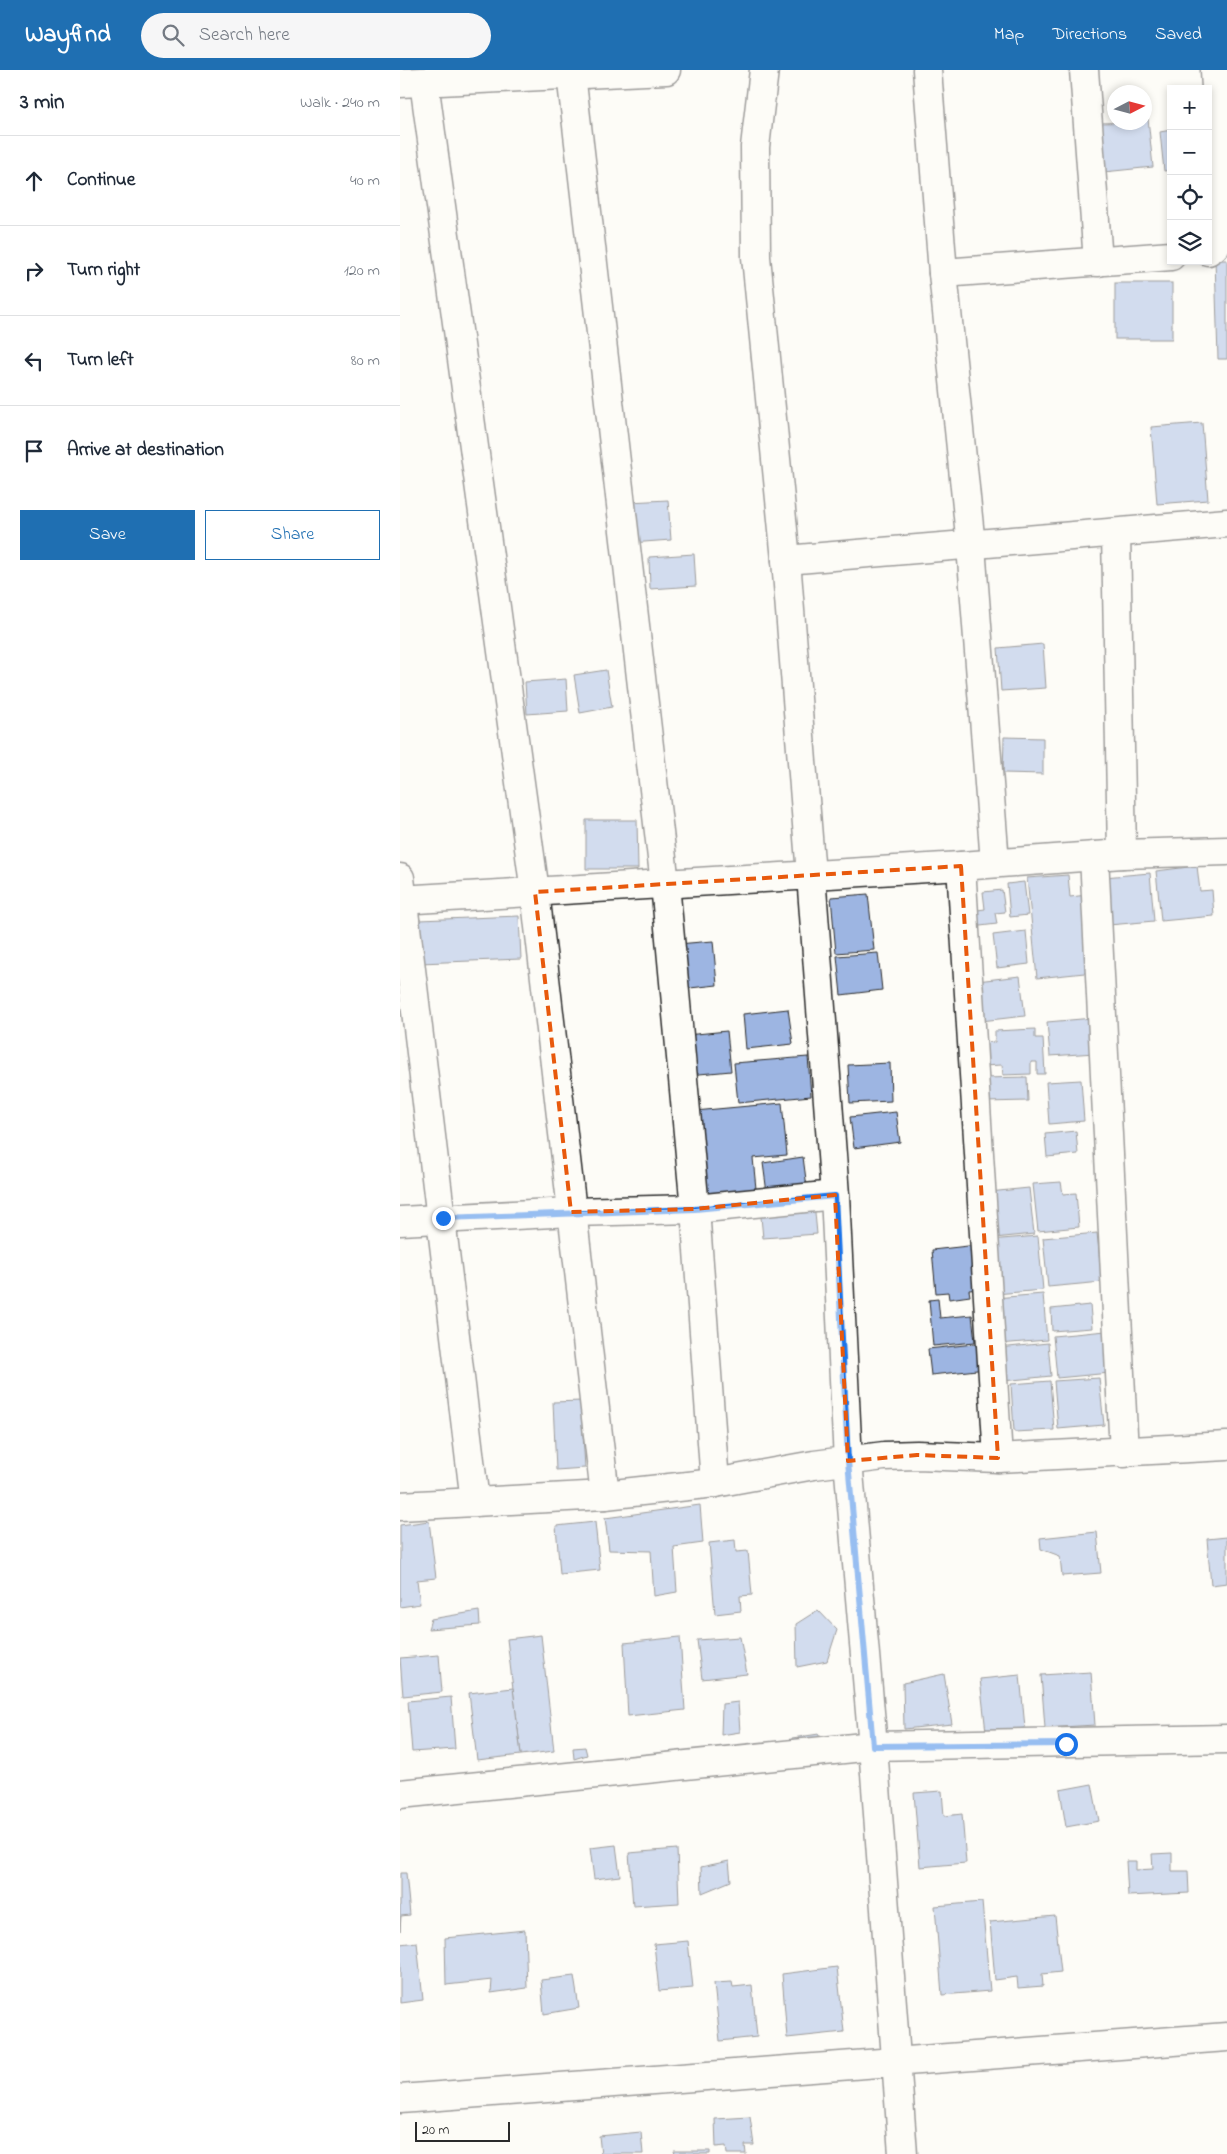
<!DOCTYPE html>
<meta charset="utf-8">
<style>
:root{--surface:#fff;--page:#f6f6f7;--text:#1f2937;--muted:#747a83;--line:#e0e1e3;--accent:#1f6fb2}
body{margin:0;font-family:"Indie Flower",sans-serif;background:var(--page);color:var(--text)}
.controls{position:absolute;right:15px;top:15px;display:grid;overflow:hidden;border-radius:0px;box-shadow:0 2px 8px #0003}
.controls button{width:45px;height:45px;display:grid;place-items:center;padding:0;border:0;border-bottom:1px solid var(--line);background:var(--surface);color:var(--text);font:25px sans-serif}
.compass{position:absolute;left:707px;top:15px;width:45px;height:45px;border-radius:50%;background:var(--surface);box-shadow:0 2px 8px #0003;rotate:84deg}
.scale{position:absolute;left:15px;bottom:12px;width:95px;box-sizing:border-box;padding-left:5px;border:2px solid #2b2b2b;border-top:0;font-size:14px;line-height:18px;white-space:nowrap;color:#2b2b2b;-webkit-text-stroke:4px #fdfcf7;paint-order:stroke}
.stop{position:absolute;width:15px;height:15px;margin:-11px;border:4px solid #1a73e8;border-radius:50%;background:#fff}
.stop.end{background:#1a73e8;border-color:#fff;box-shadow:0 1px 5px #0008}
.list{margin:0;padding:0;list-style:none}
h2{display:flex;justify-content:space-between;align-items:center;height:65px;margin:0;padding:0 20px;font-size:21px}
h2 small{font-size:16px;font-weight:400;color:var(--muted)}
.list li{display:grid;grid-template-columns:32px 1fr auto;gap:15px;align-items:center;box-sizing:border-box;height:90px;padding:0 20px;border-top:1px solid var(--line)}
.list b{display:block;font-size:19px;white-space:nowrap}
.list em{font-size:16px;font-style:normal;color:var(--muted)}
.actions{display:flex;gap:10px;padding:15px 20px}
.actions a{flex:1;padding:11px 0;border:1px solid var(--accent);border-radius:0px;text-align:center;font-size:18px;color:var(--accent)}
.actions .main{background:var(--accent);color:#fff}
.icon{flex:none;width:28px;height:28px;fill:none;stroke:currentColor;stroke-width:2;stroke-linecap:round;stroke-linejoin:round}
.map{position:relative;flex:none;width:827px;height:2084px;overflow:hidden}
header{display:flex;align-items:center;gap:30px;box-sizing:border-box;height:70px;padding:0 25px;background:var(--accent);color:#fff}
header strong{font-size:24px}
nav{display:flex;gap:28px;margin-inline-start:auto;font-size:18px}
.search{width:350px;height:45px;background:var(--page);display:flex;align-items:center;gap:12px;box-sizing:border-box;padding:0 18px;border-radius:28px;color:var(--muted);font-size:19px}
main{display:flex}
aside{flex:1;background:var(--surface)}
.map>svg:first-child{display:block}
</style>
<header>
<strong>Wayfind</strong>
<div class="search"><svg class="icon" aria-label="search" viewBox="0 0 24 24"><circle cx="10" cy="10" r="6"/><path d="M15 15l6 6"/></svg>Search here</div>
<nav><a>Map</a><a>Directions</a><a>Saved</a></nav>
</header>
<main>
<aside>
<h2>3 min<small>Walk · 240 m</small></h2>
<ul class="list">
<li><svg class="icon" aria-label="ahead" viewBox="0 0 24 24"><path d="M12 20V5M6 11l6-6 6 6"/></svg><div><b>Continue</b></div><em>40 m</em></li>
<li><svg class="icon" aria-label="right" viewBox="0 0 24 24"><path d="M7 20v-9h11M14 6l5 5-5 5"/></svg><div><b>Turn right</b></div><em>120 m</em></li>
<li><svg class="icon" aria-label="left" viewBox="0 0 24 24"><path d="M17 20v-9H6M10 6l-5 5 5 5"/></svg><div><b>Turn left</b></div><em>80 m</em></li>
<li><svg class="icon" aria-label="arrive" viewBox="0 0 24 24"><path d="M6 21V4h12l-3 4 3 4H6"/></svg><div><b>Arrive at destination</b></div></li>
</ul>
<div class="actions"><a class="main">Save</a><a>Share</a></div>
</aside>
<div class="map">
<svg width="827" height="2084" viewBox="0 0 827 2084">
<rect width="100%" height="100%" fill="#fdfcf7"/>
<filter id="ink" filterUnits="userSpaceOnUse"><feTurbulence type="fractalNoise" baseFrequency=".02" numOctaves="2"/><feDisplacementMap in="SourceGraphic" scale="10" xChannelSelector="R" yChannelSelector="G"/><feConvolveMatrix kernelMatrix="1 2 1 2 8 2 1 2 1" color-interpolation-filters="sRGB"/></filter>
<g filter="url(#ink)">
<g fill="#9db5e2" stroke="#2b2b2b">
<path d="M744,48h4l5,49 -49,5 -5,-49 45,-1z"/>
<path d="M771,60v40l-7,1 -4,-39z"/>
<path d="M815,190h12v99h-9z"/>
<rect x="715" y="213" width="57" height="56"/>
<path d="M802,353l6,77 -51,4 -6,-77z"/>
<path d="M268,430l3,40 -40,3 -2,-41z"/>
<path d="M294,484l2,32 -46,3 -1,-32z"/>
<path d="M643,574l3,44 -45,3 -3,-43z"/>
<path d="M206,600l6,37 -32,6 -6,-38z"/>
<path d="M166,609l2,32 -41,3 -2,-32z"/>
<path d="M604,667l39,1v36l-40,-1z"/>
<path d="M186,750h51l1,49h-52z"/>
<path d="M797,796l3,25 12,-1 2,26 -53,5 -5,-50z"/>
<path d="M750,803l4,48 -45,4 -5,-48z"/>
<path d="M668,805l2,22 17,-2 7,77 -57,6 -10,-100z"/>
<path d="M624,812l4,33 -18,2 -3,-33z"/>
<path d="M602,820l3,22 -10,1 2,11 -25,3 -2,-16 15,-2 -2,-17z"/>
<path d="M468,824l6,56 -38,3 -5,-56z"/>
<path d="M119,846l2,43 -101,4 -1,-43z"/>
<path d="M626,861l3,33 -32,4 -4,-33z"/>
<path d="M313,871l4,44 -36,4 -3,-45z"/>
<path d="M478,883l4,37 -41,5 -4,-39z"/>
<path d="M620,906l5,40 -44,5 -4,-40z"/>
<path d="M388,939l5,35 -47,5 -3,-35z"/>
<path d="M693,948l2,35 -45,3 -3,-34z"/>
<path d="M635,959v9h8l2,36h-8v-12h-6v12l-28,1 -1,-10 -20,1 -1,-23 14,-1v-11z"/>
<path d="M327,961l4,40 -42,4 -3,-40z"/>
<path d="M408,987l3,39 -73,7 -4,-40z"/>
<path d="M490,993l1,38 -41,2 -2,-38z"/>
<path d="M627,1007l1,24 -43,1 -1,-24z"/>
<path d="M681,1010l3,41 -35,3 -3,-42z"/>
<path d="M382,1033l5,52 -34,3 4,41 -53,6 -9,-94z"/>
<path d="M496,1042l4,30 -46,6 -4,-31z"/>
<path d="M676,1061l2,23 -31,3 -2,-23z"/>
<path d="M403,1087l5,38 -40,5 -5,-37z"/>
<path d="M661,1112l2,12 13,-1 3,34 -41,4 -5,-47z"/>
<path d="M629,1118l5,46 -40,4 -5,-46z"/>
<path d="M414,1132l3,32 -54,4 -3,-31z"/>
<path d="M697,1163l5,49 -54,5 -5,-49z"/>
<path d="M638,1166l5,54 -48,4 -5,-54z"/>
<path d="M577,1175l4,44 -12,1 1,6 -21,3 -1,-7 -12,1 -4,-43z"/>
<path d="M643,1224l4,46 -48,4 -4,-46z"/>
<path d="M538,1229l2,19 32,-3 3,27 -42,4 -4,-46z"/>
<path d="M690,1235l2,23 -40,3 -1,-22z"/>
<path d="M706,1261l4,42 -53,5 -4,-42z"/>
<path d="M583,1273l3,26 -55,6 -3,-26z"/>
<path d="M648,1273l3,33 -48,5 -4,-33z"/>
<path d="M699,1308l5,47 -46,4 -4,-48z"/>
<path d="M650,1311l4,49 -40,2 -3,-48z"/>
<path d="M181,1331l4,67 -29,2 -3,-68z"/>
<path d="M300,1435l3,38 -29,4 3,45 -23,4 -3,-45 -42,-1 -4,-32z"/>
<path d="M29,1451l7,57 -19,2 3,24 -20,3v-82z"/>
<path d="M195,1452l5,48 -40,4 -4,-48z"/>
<path d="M697,1462l4,41 -39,3 -2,-20 -19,-7 -1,-11z"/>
<path d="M827,1467v46l-16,2 -4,-46z"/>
<path d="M335,1470l1,12 12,-1 4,44 -12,1 1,15 -26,3 -6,-71z"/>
<path d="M418,1540l19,20 -10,31 -30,6 -1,-43z"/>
<path d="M79,1541l1,14 -52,4 3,-10z"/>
<path d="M141,1565l13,116 -33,4 -14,-116z"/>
<path d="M280,1567l5,73 -57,6 -4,-73z"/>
<path d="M340,1567l7,37 -45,5 -5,-39z"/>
<path d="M39,1585l3,37 -39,4 -3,-38z"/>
<path d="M691,1602l4,53 -50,3 -4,-53z"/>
<path d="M544,1604l8,50 -48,5 -1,-46z"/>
<path d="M620,1605l5,53 -39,4 -6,-53z"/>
<path d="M113,1618l8,67 -44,5 -8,-67z"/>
<path d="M51,1627l4,52 -43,3 -4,-51z"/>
<path d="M338,1632l2,30 -19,3 1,-31z"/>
<path d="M419,1664v5l-27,11v-12z"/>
<path d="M185,1677l2,8 -13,4 -1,-11z"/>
<path d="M692,1714l7,37 -33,6 -6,-37z"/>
<path d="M542,1721l2,25 18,-2 4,49 -46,4 -6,-74z"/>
<path d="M216,1775l4,31 -26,3 -4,-31z"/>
<path d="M277,1779l2,54 -46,3 -4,-53z"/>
<path d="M772,1783v18h16l1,22 -61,3 -2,-35h10v9l17,-1 -1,-15z"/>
<path d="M329,1791l2,20 -29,12 -1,-26z"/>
<path d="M0,1803h6l4,42 -9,1 -1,15z"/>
<path d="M582,1832l8,89 -48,4 -7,-89z"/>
<path d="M655,1846l6,56 -19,2 1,12 -25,2 -1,-11 -22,3 -5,-58z"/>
<path d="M125,1860l2,58 -36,5 1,-13 -46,5 -1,-47z"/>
<path d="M288,1871l5,47 -34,3 -5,-47z"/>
<path d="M17,1872l6,58 -23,3v-59z"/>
<path d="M437,1897l7,65 -57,6 -5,-64z"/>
<path d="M174,1906l5,32 -35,6 -3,-34z"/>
<path d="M332,1912l1,5 19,-2 5,52 -37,4 -6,-58z"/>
<path d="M350,2047l4,28h-9l1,9h-19l-1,-8 -10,1 -1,-28z"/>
<path d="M241,2062l2,22h-42l-2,-18z"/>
<path d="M274,2081h36v3h-35z"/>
</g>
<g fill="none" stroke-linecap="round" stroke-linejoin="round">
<defs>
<g id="minor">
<path d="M364,0l-9,77 1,110 30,303 25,315 24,320 13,266 25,285 30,408"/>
<path d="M527,0l16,203 28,273 24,317"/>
<path d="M684,0l14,192"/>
<path d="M171,4l94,810 30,325 20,274"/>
<path d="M24,12l111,810 70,603"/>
<path d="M0,13l266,-13"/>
<path d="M808,181c13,-7 14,-18 15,-32l-8,-149"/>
<path d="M543,203l228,-17"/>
<path d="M716,463l6,321"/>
<path d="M386,490l441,-37"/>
<path d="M694,786l30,597"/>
<path d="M561,796l37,592"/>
<path d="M0,808l75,624"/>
<path d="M0,830l561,-34 161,-12 105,-3"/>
<path d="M0,1151l171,-9 124,-3 140,-14"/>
<path d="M0,1436l205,-11 110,-12 99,-18 70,-9 33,-1 81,3 229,-12"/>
<path d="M0,1724l473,-48 354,-7"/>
<path d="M0,2029l827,-62"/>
</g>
</defs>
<use href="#minor" stroke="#2b2b2b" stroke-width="31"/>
<use href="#minor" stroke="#fdfcf7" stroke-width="28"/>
</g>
</g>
<g fill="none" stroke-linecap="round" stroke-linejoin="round" filter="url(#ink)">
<path stroke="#1a73e8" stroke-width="6" d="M43,1148l252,-9 140,-13 13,265 25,285 193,-2"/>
</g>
<path d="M0 0H827V2084H0ZM561,796l37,592 -81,-3 -69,6 -13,-266 -140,14 -124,3 -36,-320z" fill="#fdfcf7" fill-opacity=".55" fill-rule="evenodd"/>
<path fill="none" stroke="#e8590c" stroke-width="4" stroke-dasharray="10 6" stroke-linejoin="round" d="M561,796l37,592 -81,-3 -69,6 -13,-266 -140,14 -124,3 -36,-320z"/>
</svg>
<div class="controls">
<button>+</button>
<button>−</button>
<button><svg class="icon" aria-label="locate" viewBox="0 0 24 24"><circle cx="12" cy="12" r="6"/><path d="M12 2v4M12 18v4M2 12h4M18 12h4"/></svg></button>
<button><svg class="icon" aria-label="layers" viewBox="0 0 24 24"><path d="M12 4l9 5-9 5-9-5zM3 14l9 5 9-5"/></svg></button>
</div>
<svg class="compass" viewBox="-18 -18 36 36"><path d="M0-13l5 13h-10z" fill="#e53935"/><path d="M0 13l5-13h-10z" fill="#747a83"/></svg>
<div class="scale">20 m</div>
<div class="stop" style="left:666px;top:1674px"></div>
<div class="stop end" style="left:43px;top:1148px"></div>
</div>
</main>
